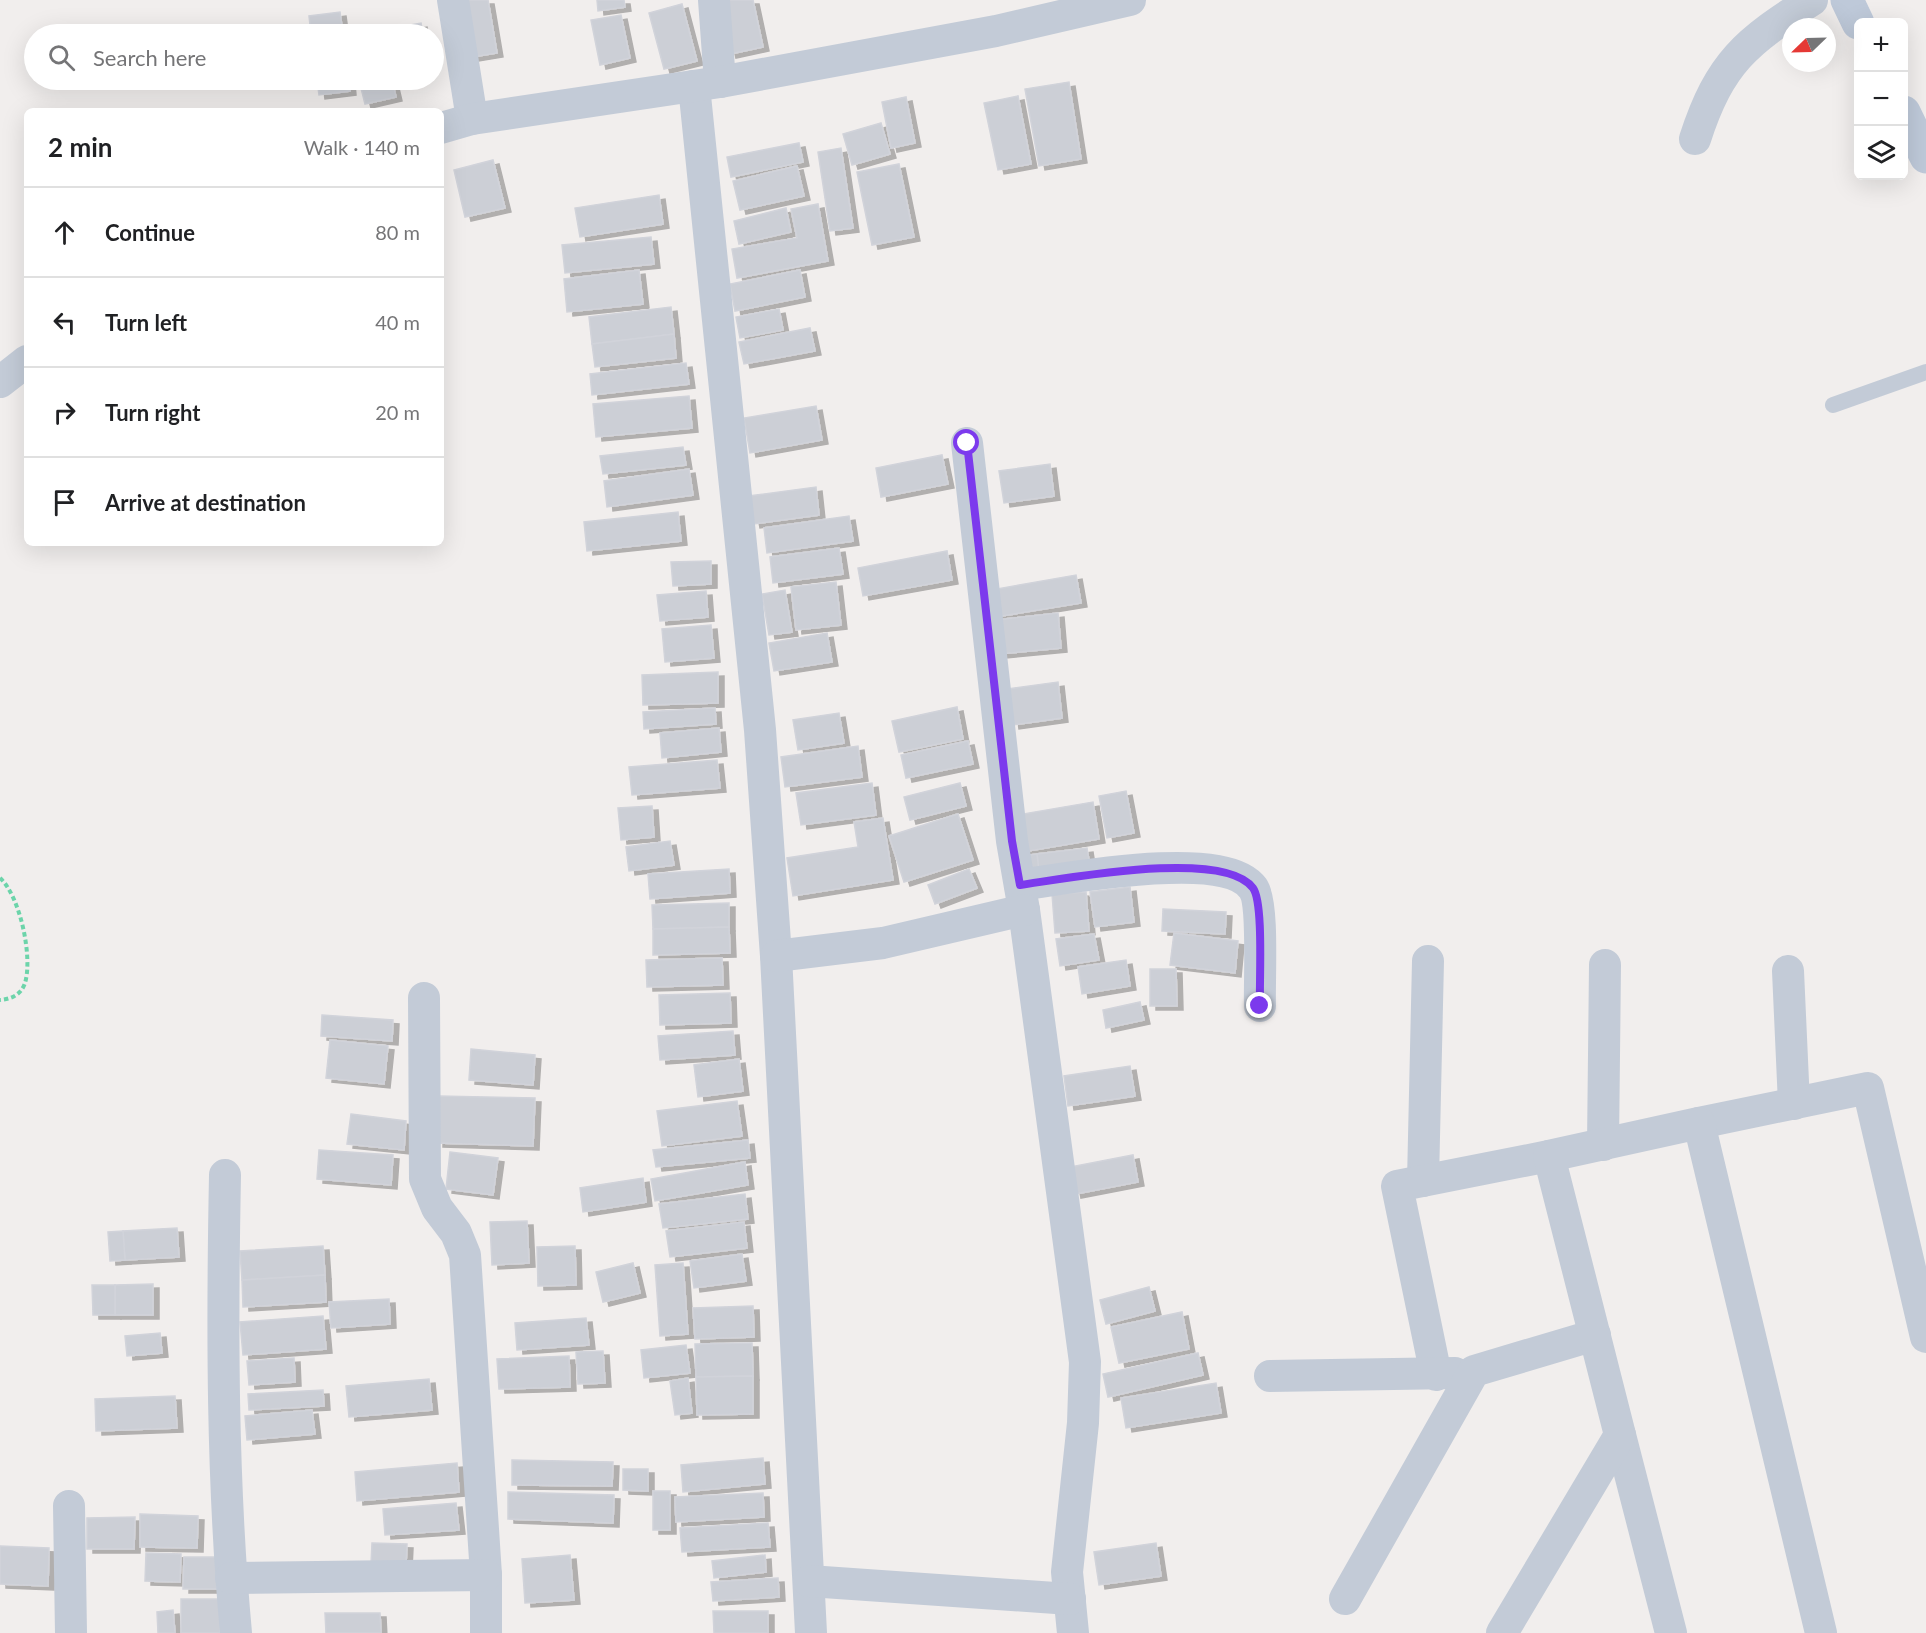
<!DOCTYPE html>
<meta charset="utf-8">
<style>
:root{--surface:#fff;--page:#f2f2f2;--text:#202124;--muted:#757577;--line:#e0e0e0}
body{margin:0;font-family:Lato,sans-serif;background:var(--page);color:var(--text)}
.controls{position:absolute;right:18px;top:18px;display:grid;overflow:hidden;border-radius:9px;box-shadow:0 6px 24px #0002}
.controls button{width:54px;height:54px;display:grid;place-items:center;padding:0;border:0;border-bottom:2px solid var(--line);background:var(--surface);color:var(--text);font:30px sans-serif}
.compass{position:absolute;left:1782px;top:18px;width:54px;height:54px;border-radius:50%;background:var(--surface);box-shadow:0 6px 24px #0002;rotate:247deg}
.stop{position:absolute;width:18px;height:18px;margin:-14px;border:4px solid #7c3aed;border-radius:50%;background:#fff}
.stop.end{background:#7c3aed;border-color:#fff;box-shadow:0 2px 6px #0008}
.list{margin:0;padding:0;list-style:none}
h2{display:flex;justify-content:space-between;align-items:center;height:78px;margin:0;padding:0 24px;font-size:26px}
h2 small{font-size:20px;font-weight:400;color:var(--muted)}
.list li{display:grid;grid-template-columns:39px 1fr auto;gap:18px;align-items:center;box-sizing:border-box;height:90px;padding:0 24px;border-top:2px solid var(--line)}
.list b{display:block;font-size:22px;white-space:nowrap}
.list em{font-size:20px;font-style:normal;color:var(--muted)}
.icon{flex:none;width:33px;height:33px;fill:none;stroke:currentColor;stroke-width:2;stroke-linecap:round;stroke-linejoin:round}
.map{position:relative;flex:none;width:1926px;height:1633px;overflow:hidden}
.search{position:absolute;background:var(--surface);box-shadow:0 6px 24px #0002;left:24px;top:24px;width:420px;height:66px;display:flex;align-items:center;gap:15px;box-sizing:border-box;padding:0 21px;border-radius:33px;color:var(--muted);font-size:22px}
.panel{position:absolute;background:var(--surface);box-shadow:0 6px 24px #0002;left:24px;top:108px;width:420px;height:438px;border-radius:9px}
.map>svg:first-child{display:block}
</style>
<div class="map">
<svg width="1926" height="1633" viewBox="0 0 1926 1633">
<defs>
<filter id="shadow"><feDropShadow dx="6" dy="4" stdDeviation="0" flood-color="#0004"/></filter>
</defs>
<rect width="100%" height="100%" fill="#f1eeed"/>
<g fill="#cccfd6" stroke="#d1d3da" stroke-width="1.5" filter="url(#shadow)">
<path d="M457,0h31l9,53 -30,5z"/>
<path d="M597,0h27l1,7 -27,4z"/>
<path d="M718,0h35l10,47 -33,7z"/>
<path d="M682,4l15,57 -33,8 -15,-56z"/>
<path d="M340,12l3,22h-32l-2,-18z"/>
<path d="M621,15l9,43 -30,7 -9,-45z"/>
<path d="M421,23l2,11h-35v-5z"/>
<path d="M380,25l2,9h-33l-1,-3z"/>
<path d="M317,80h32l1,11 -31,4z"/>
<path d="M359,80h33l4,17 -31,7z"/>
<path d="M1069,82l12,77 -42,7 -14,-77z"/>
<path d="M1018,96l13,68 -33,6 -14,-67z"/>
<path d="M906,97l9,46 -24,5 -9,-46z"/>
<path d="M881,123l9,31 -38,11 -9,-31z"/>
<path d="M799,143l4,19 -72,15 -4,-20z"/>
<path d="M841,148l12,80 -23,3 -12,-79z"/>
<path d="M493,160l12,48 -40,9 -11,-47z"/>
<path d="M899,164l15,73 -42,8 -15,-73z"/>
<path d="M797,166l7,30 -64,14 -7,-29z"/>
<path d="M659,195l4,29 -83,13 -5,-29z"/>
<path d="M818,204l10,57 -91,17 -5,-29 65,-11 -6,-29z"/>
<path d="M786,208l5,24 -52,12 -5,-23z"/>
<path d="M651,237l3,27 -89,9 -3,-28z"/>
<path d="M639,270l4,34 -76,8 -3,-33z"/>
<path d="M800,270l5,27 -70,14 -5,-27z"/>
<path d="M671,307l3,27 -82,10 -3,-27z"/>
<path d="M779,309l4,21 -43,8 -4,-21z"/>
<path d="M810,328l5,23 -71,13 -5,-22z"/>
<path d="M674,334l2,24 -81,9 -3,-23z"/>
<path d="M686,363l3,21 -97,11 -2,-21z"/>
<path d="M689,396l3,32 -96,9 -3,-33z"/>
<path d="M816,406l6,34 -72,13 -6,-35z"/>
<path d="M683,447l3,18 -83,9 -3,-18z"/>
<path d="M942,455l6,29 -67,13 -5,-29z"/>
<path d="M1050,464l4,32 -50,7 -5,-32z"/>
<path d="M689,469l4,26 -86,12 -3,-26z"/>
<path d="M816,487l3,28 -65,9 -5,-28z"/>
<path d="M678,512l3,29 -94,10 -3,-29z"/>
<path d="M849,516l4,25 -86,12 -3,-25z"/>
<path d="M839,548l4,26 -70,9 -3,-26z"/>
<path d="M947,551l5,29 -89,16 -5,-28z"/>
<path d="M711,561v23l-38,2 -2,-24z"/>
<path d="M1076,575l5,28 -85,14 -5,-27z"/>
<path d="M836,582l5,43 -45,5 -5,-43z"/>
<path d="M785,590l7,42 -23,3 -7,-41z"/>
<path d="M706,591l2,26 -48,4 -3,-26z"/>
<path d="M1058,613l3,35 -61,6 -4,-34z"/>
<path d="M711,625l3,33 -49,4 -3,-33z"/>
<path d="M827,633l5,29 -58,9 -5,-28z"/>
<path d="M718,672v31l-75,2 -1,-30z"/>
<path d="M1058,682l4,36 -49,7 -5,-36z"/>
<path d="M957,707l6,32 -64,13 -7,-31z"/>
<path d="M715,708l1,16 -72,5 -1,-17z"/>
<path d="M839,713l5,30 -46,7 -5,-30z"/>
<path d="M719,728l2,24 -59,6 -2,-25z"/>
<path d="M968,741l5,23 -67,14 -5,-23z"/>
<path d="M858,746l4,31 -77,10 -4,-30z"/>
<path d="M717,760l3,28 -88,7 -3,-28z"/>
<path d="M872,783l4,32 -75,10 -5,-32z"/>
<path d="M960,783l6,23 -56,14 -6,-23z"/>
<path d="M1126,791l8,42 -27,5 -8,-42z"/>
<path d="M1093,802l6,37 -76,13 -6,-37z"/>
<path d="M652,806l2,31 -33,3 -3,-32z"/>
<path d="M958,814l15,46 -69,22 -15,-46z"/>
<path d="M883,818l10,62 -100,16 -6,-38 71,-11 -4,-25z"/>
<path d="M670,841l4,24 -45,6 -3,-24z"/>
<path d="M1087,848l4,25 -51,7 -3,-26z"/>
<path d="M1037,854l3,26 -19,-24z"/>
<path d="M729,869l1,24 -80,6 -2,-25z"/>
<path d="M969,869l8,19 -42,16 -7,-19z"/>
<path d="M1130,887l4,35 -39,5 -5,-35z"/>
<path d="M1086,892l3,39 -34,2 -3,-39z"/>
<path d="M729,903v24l-76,2 -1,-24z"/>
<path d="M1163,909l63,3 -1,22 -63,-3z"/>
<path d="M729,927l1,26 -77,2v-26z"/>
<path d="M1174,933l64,8 -3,32 -65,-8z"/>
<path d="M1094,934l5,26 -39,6 -4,-27z"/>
<path d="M722,958l1,27 -76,2 -1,-27z"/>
<path d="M1126,960l4,26 -48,8 -4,-27z"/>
<path d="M1150,969h26l1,37h-27z"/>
<path d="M730,993l1,30 -71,2 -1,-30z"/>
<path d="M1140,1002l4,18 -38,8 -3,-18z"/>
<path d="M322,1015l71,5 -1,21 -71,-5z"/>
<path d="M733,1031l2,24 -75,5 -2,-24z"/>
<path d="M330,1040l58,6 -4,38 -58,-6z"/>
<path d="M471,1049l64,6 -2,30 -64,-5z"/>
<path d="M739,1059l4,32 -45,6 -4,-32z"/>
<path d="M1130,1066l5,30 -67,10 -4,-30z"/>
<path d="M438,1096l97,2 -2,48 -96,-3z"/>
<path d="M737,1101l5,35 -80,10 -5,-35z"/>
<path d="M351,1114l55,7 -2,29 -57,-6z"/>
<path d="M748,1140l2,18 -94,9 -3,-17z"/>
<path d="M319,1150l74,5 -2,30 -74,-6z"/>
<path d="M450,1152l48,6 -5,37 -47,-6z"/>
<path d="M1133,1155l5,27 -63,12 -5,-27z"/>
<path d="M745,1162l3,23 -93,16 -4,-22z"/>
<path d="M643,1178l3,24 -63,10 -3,-24z"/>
<path d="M745,1194l3,25 -85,9 -4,-24z"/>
<path d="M527,1221l2,42 -37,2 -2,-43z"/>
<path d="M744,1222l3,26 -77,9 -4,-26z"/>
<path d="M177,1228l2,29 -54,3 -2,-29z"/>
<path d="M123,1231l2,29 -15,1 -2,-29z"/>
<path d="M323,1246l2,29 -83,5 -2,-29z"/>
<path d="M575,1246l1,39 -38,1 -1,-39z"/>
<path d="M742,1254l4,27 -52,7 -4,-27z"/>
<path d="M633,1263l7,30 -37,9 -7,-30z"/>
<path d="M683,1263l5,71 -28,2 -5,-71z"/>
<path d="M325,1275l1,27 -83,5 -1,-27z"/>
<path d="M153,1284v31h-38v-30z"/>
<path d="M92,1285h23v30h-22z"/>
<path d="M1149,1287l6,24 -49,13 -6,-24z"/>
<path d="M389,1299l1,25 -59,4 -2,-26z"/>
<path d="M753,1306l1,31 -59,2 -2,-31z"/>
<path d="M1182,1312l7,37 -70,14 -8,-36z"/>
<path d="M323,1316l3,33 -83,6 -3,-33z"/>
<path d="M586,1318l3,27 -72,5 -2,-27z"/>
<path d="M160,1333l2,20 -35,3 -2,-20z"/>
<path d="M752,1343l1,33 -57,1 -1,-33z"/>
<path d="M686,1345l4,28 -46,5 -3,-28z"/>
<path d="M603,1351l2,32 -27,1 -2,-32z"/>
<path d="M1198,1353l5,22 -95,22 -5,-23z"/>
<path d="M569,1356l1,31 -71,2 -2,-30z"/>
<path d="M294,1358l1,24 -46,3 -2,-24z"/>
<path d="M753,1376v38l-56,1 -1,-38z"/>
<path d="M688,1378l4,35 -17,2 -5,-34z"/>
<path d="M429,1379l3,31 -83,7 -3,-31z"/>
<path d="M1216,1383l5,30 -95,15 -5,-30z"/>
<path d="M323,1390l1,16 -75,4 -1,-16z"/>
<path d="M175,1396l2,32 -81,3 -1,-32z"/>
<path d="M312,1410l3,24 -68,6 -2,-24z"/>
<path d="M763,1458l2,26 -82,8 -2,-27z"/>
<path d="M512,1460l101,2 -1,24 -100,-1z"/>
<path d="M457,1463l2,29 -102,9 -2,-29z"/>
<path d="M623,1469h25v22l-25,-1z"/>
<rect x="653" y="1491" width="17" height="39"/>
<path d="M508,1492l106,3 -1,28 -105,-4z"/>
<path d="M763,1493l1,24 -88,5 -1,-25z"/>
<path d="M456,1503l3,27 -74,5 -2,-26z"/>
<path d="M140,1514l58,2 -1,32 -57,-1z"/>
<path d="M135,1517l-1,32h-47v-31z"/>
<path d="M768,1523l2,24 -88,5 -2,-24z"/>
<path d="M372,1543l35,1 -1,21 -35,-1z"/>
<path d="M1156,1543l5,33 -62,9 -5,-33z"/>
<path d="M0,1546l49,2 -1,38 -48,-2z"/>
<path d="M146,1553l35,1 -1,28 -35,-1z"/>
<path d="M570,1555l4,45 -49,3 -3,-44z"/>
<path d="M765,1555l1,17 -52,6 -2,-17z"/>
<path d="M184,1557h33v32h-34z"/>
<path d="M778,1578l1,19 -66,4 -2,-19z"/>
<path d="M181,1599h40l-1,34h-39z"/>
<path d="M173,1610l2,23h-17l-1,-21z"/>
<path d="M713,1611h55v22h-54z"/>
<path d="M325,1613h55l1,20h-55z"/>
</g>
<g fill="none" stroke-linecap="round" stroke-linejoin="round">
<path stroke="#6cd4aa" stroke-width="4" stroke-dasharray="4.5 3" stroke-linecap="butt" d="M0,878c20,18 33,79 25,105 -4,12 -14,16 -25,17"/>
<path stroke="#c3cbd7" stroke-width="16" d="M1833,405l93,-33"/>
<g stroke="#c3cbd7" stroke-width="32">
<path d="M453,0l19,119"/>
<path d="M714,0l6,82"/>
<path d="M694,86l66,644 16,226 35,677"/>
<path d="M441,128l31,-9 248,-37 276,-51 134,-31"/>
<path d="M1695,139c25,-77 51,-97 117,-139"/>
<path d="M0,382l27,-21"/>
<path d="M967,443l45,398 12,69 61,452 -2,61 -16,149 6,61"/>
<path d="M1020,885c44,-6 204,-37 233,3 11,15 6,95 7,118"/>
<path d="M776,956l107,-13 141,-33"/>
<path d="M1788,971l6,133"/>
<path d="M424,998l1,181 12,29 19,25 9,22 21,320v58"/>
<path d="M1699,1123l169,-35 58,249"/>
<path d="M1603,1145l2,-180"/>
<path d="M225,1175c-3,153 -3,306 11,458"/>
<path d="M1423,1181l5,-220"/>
<path d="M1436,1375l-39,-189 152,-30"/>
<path d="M1270,1376l185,-3"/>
<path d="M1620,1435l51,198"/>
<path d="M69,1506l2,127"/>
<path d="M231,1578l255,-3"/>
<path d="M809,1581l261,18"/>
<path d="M1345,1599l129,-228 121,-36"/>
<path d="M1502,1633l118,-198 -71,-279 150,-33 122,510"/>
</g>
<g stroke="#bec9d9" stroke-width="33">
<path d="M1847,0l11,23"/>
<path d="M1904,112l22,45"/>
</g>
</g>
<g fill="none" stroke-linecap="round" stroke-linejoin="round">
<path stroke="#7c3aed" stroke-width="8" d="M967,443l45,398 8,44c44,-6 204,-37 233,3 11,15 6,96 7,118"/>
</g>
</svg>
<div class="controls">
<button>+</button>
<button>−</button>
<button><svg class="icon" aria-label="layers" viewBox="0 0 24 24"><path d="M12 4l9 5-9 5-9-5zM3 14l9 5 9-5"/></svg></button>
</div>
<svg class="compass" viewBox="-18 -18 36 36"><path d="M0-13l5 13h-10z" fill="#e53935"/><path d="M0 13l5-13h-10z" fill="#757577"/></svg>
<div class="stop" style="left:967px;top:443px"></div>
<div class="stop end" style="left:1260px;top:1006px"></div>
<div class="search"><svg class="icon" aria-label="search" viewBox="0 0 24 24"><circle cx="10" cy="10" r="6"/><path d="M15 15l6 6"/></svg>Search here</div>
<section class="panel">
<h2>2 min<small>Walk · 140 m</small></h2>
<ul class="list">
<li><svg class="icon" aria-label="ahead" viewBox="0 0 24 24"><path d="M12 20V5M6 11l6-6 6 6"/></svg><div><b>Continue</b></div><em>80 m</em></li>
<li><svg class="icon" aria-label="left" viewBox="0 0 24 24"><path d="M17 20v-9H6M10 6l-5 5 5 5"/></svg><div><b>Turn left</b></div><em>40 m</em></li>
<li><svg class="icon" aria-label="right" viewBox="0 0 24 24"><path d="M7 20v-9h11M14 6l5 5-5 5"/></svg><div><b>Turn right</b></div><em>20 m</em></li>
<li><svg class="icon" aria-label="arrive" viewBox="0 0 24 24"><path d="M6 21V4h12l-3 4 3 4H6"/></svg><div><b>Arrive at destination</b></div></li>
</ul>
</section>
</div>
